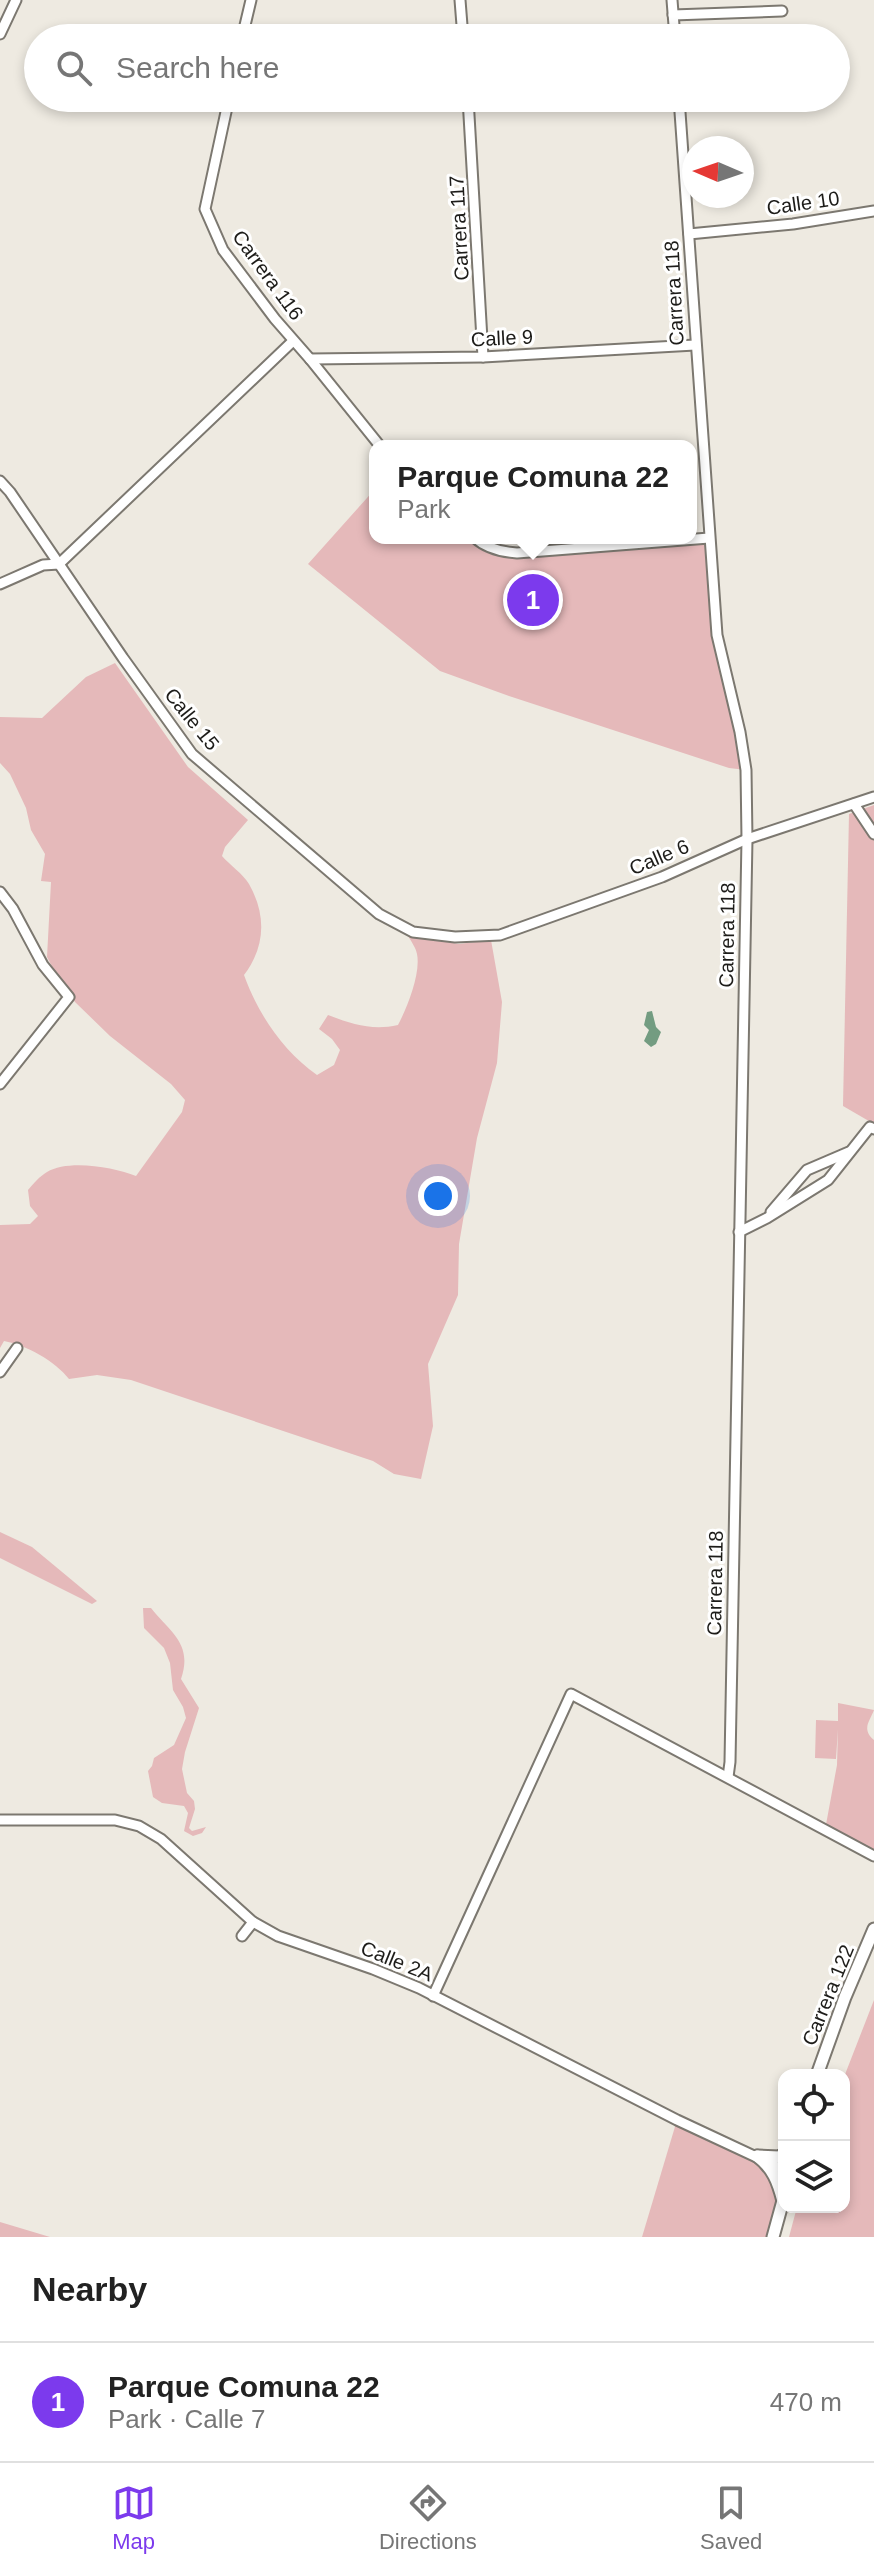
<!DOCTYPE html>
<meta charset="utf-8">
<style>
:root{--surface:#fff;--page:#f2f2f2;--text:#222;--muted:#767676;--line:#e0e0e0;--accent:#7c3aed}
body{margin:0;font-family:Helvetica,sans-serif;background:var(--page);color:var(--text)}
.controls{position:absolute;right:24px;bottom:24px;display:grid;overflow:hidden;border-radius:16px;box-shadow:0 4px 12px #0003}
.controls button{width:72px;height:72px;display:grid;place-items:center;padding:0;border:0;border-bottom:2px solid var(--line);background:var(--surface);color:var(--text);font:40px sans-serif}
.compass{position:absolute;left:682px;top:136px;width:72px;height:72px;border-radius:50%;background:var(--surface);box-shadow:0 4px 12px #0003;rotate:272deg}
.you{position:absolute;left:438px;top:1196px;width:28px;height:28px;margin:-20px;border:6px solid #fff;border-radius:50%;background:#1a73e8;box-shadow:0 0 0 12px #1a73e833}
.badge{display:grid;place-items:center;width:52px;height:52px;border-radius:50%;background:var(--accent);color:#fff;font-size:26px;font-weight:700}
.pin{position:absolute;translate:-50% -50%;border:4px solid #fff;box-shadow:0 2px 8px #0006}
.popup{position:absolute;left:369px;top:440px;width:328px;height:104px;box-sizing:border-box;display:grid;place-content:center;border-radius:16px;background:var(--surface);filter:drop-shadow(0 2px 6px #0005);font-size:26px;white-space:nowrap;color:var(--muted)}
.popup b{font-size:30px;color:var(--text)}
.popup::after{content:'';position:absolute;left:50%;top:100%;margin-left:-16px;border:16px solid transparent;border-top-color:var(--surface)}
.list{margin:0;padding:0;list-style:none}
h2{display:flex;justify-content:space-between;align-items:center;height:104px;margin:0;padding:0 32px;font-size:34px}
h2 small{font-size:26px;font-weight:400;color:var(--muted)}
.list li{display:grid;grid-template-columns:52px 1fr auto;gap:24px;align-items:center;box-sizing:border-box;height:120px;padding:0 32px;border-top:2px solid var(--line)}
.list b{display:block;font-size:30px;white-space:nowrap}
.list p{margin:0;font-size:26px;white-space:nowrap;color:var(--muted)}
.list em{font-size:26px;font-style:normal;color:var(--muted)}
.icon{flex:none;width:44px;height:44px;fill:none;stroke:currentColor;stroke-width:2;stroke-linecap:round;stroke-linejoin:round}
.map{position:relative;flex:none;width:874px;height:2237px;overflow:hidden}
.search{position:absolute;background:var(--surface);box-shadow:0 4px 12px #0003;left:24px;right:24px;top:24px;height:88px;display:flex;align-items:center;gap:20px;box-sizing:border-box;padding:0 28px;border-radius:44px;color:var(--muted);font-size:30px}
.sheet{height:224px;background:var(--surface)}
nav{display:flex;justify-content:space-around;align-items:center;box-sizing:border-box;height:112px;border-top:2px solid var(--line);background:var(--surface);font-size:22px;color:var(--muted)}
nav a{display:grid;justify-items:center;gap:4px}
nav .on{color:var(--accent)}
.map>svg:first-child{display:block}
</style>
<div class="map">
<svg width="874" height="2237" viewBox="0 0 874 2237">
<rect width="100%" height="100%" fill="#eeeae1"/>
<g fill="#e5b9ba">
<path d="M375,489v49h100l21,12 213,-12 8,97 29,135 -17,-2 -220,-72 -69,-25 -132,-107z"/>
<path d="M115,663l73,104 60,53 -23,27 -3,9c8,9 21,18 27,28 18,32 16,63 -5,91 14,39 39,76 73,100l17,-10 6,-15 -8,-11 -13,-10 9,-14c24,9 44,16 70,10 9,-17 23,-52 19,-71 -1,-6 -6,-13 -9,-18l51,8 32,-4 11,62 -5,61 -20,75 -18,106 -1,51 -30,69 5,62 -12,53 -27,-5 -21,-13 -242,-81 -34,-5 -28,4c-14,-18 -43,-34 -65,-38l-4,7v-123l30,-1 8,-8 -8,-10 -2,-16c5,-6 12,-14 19,-18 21,-13 67,-5 89,4l46,-64 3,-12 -14,-16 -61,-48 -35,-34 -18,-26 -10,-19 4,-75 -10,-1 4,-27 -14,-24 -5,-22 -16,-34 -10,-11v-46l42,1 44,-41z"/>
<path d="M874,805v319l-31,-18 6,-292z"/>
<path d="M0,1532l32,15 65,54 -5,3 -92,-46z"/>
<path d="M143,1608h8c20,25 42,36 30,71l18,29 -14,44 -3,17 5,24 7,8 1,8 -6,19 3,3 14,-4 -4,6 -9,3 -9,-5 4,-18 -4,-7 -22,-3 -9,-6 -5,-26 4,-5 2,-8 20,-13 12,-27 -3,-11 -10,-17 -3,-27 -6,-15 -20,-20z"/>
<path d="M838,1703l36,7c-4,11 -13,19 0,30v116l-49,-26 12,-65 1,-36 -2,30 -21,-1 1,-38 22,1z"/>
<path d="M874,2000v237h-85l8,-30h47v-130z"/>
<path d="M677,2120l80,36 23,32 -7,49h-131z"/>
<path d="M0,2222l50,15h-50z"/>
</g>
<path fill="#739c81" d="M652,1011l4,16 5,5 -5,12 -5,3 -7,-6 5,-11 -5,-5 3,-13z"/>
<g fill="none" stroke-linecap="round" stroke-linejoin="round">
<defs>
<g id="minor">
<path d="M460,0l3,38"/>
<path d="M672,0l3,38"/>
<path d="M673,15l109,-4"/>
<path d="M0,34l16,-34"/>
<path d="M242,38l9,-38"/>
<path d="M229,98l-24,111 18,41 52,69 35,40 70,87"/>
<path d="M468,98l15,259"/>
<path d="M679,98l38,537 23,97 6,38 1,69 -17,923 -2,15"/>
<path d="M689,234l104,-10 81,-13"/>
<path d="M310,359l173,-2 212,-12"/>
<path d="M0,481l10,11 113,166 69,96 187,160 34,18 42,5 45,-2 162,-58 85,-38 127,-42"/>
<path d="M475,538c12,11 27,14 42,15l192,-15"/>
<path d="M59,564l234,-223"/>
<path d="M0,584l43,-19 16,-1"/>
<path d="M854,804l20,30"/>
<path d="M0,892l13,17 30,56 26,32 -69,87"/>
<path d="M771,1212l36,-42 42,-18"/>
<path d="M739,1232l28,-14 61,-38 42,-53 4,2"/>
<path d="M0,1372l17,-24"/>
<path d="M0,1820h115l24,6 22,13 92,83 25,14 95,33 46,19 258,132 107,50"/>
<path d="M242,1936l11,-14"/>
<path d="M433,1996l138,-302 303,162"/>
</g>
<g id="tertiary">
<path d="M817,2075l28,-78 29,-68"/>
<path d="M757,2156c16,12 21,26 26,45"/>
<path d="M758,2156l21,1 5,-3"/>
<path d="M773,2237l11,-40"/>
</g>
</defs>
<use href="#minor" stroke="#7c7870" stroke-width="13"/>
<use href="#tertiary" stroke="#7c7870" stroke-width="15"/>
<use href="#minor" stroke="#fff" stroke-width="9"/>
<use href="#tertiary" stroke="#fff" stroke-width="11"/>
</g>
<g text-anchor="middle" dominant-baseline="central" stroke-width="6" stroke-linejoin="round" paint-order="stroke">
<g font-size="20" fill="#1d1c19" stroke="#fff">
<text transform="translate(803 203) rotate(-8)">Calle 10</text>
<text transform="translate(459 228) rotate(-93)">Carrera 117</text>
<text transform="translate(268 275) rotate(54)">Carrera 116</text>
<text transform="translate(674 293) rotate(-93)">Carrera 118</text>
<text transform="translate(502 338) rotate(-3)">Calle 9</text>
<text transform="translate(192 719) rotate(51)">Calle 15</text>
<text transform="translate(659 857) rotate(-23)">Calle 6</text>
<text transform="translate(727 935) rotate(-89)">Carrera 118</text>
<text transform="translate(715 1583) rotate(-89)">Carrera 118</text>
<text transform="translate(397 1961) rotate(22)">Calle 2A</text>
<text transform="translate(828 1995) rotate(-68)">Carrera 122</text>
</g>
</g>
</svg>
<div class="controls">
<button><svg class="icon" aria-label="locate" viewBox="0 0 24 24"><circle cx="12" cy="12" r="6"/><path d="M12 2v4M12 18v4M2 12h4M18 12h4"/></svg></button>
<button><svg class="icon" aria-label="layers" viewBox="0 0 24 24"><path d="M12 4l9 5-9 5-9-5zM3 14l9 5 9-5"/></svg></button>
</div>
<svg class="compass" viewBox="-18 -18 36 36"><path d="M0-13l5 13h-10z" fill="#e53935"/><path d="M0 13l5-13h-10z" fill="#767676"/></svg>
<div class="you"></div>
<div class="pin badge" style="left:533px;top:600px">1</div>
<div class="popup"><b>Parque Comuna 22</b>Park</div>
<div class="search"><svg class="icon" aria-label="search" viewBox="0 0 24 24"><circle cx="10" cy="10" r="6"/><path d="M15 15l6 6"/></svg>Search here</div>
</div>
<section class="sheet">
<h2>Nearby<small></small></h2>
<ul class="list">
<li><span class="badge">1</span><div><b>Parque Comuna 22</b><p>Park · Calle 7</p></div><em>470 m</em></li>
</ul>
</section>
<nav>
<a class="on"><svg class="icon" aria-label="map" viewBox="0 0 24 24"><path d="M3 6l6-2 6 2 6-2v14l-6 2-6-2-6 2zM9 4v14M15 6v14"/></svg>Map</a>
<a><svg class="icon" aria-label="directions" viewBox="0 0 24 24"><path d="M12 3l9 9-9 9-9-9zM9 14v-3h6M13 9l2 2-2 2"/></svg>Directions</a>
<a><svg class="icon" aria-label="saved" viewBox="0 0 24 24"><path d="M7 4h10v16l-5-4-5 4z"/></svg>Saved</a>
</nav>
